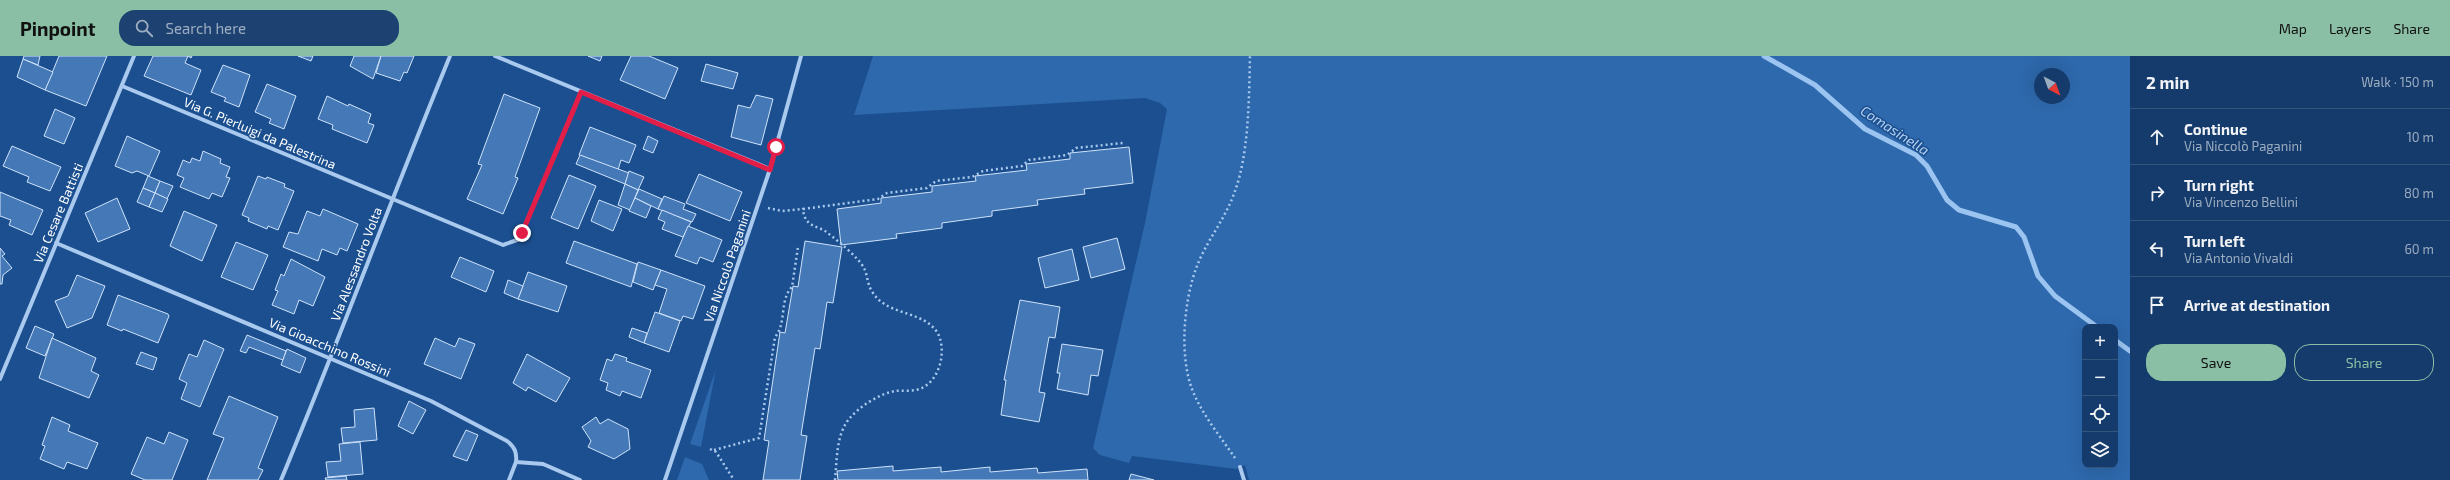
<!DOCTYPE html>
<meta charset="utf-8">
<style>
:root{--surface:#143b6b;--page:#1d4271;--text:#f1f3f6;--muted:#9dadc1;--line:#33557e;--accent:#8abfa5}
body{margin:0;font-family:"Exo 2",sans-serif;background:var(--page);color:var(--text)}
.controls{position:absolute;right:12px;bottom:12px;display:grid;overflow:hidden;border-radius:8px;box-shadow:0 4px 16px #0002}
.controls button{width:36px;height:36px;display:grid;place-items:center;padding:0;border:0;border-bottom:1px solid var(--line);background:var(--surface);color:var(--text);font:20px sans-serif}
.compass{position:absolute;left:2034px;top:12px;width:36px;height:36px;border-radius:50%;background:var(--surface);box-shadow:0 4px 16px #0002;rotate:139deg}
.stop{position:absolute;width:12px;height:12px;margin:-9px;border:3px solid #e11d48;border-radius:50%;background:#fff}
.stop.end{background:#e11d48;border-color:#fff;box-shadow:0 1px 4px #0008}
.list{margin:0;padding:0;list-style:none}
h2{display:flex;justify-content:space-between;align-items:center;height:52px;margin:0;padding:0 16px;font-size:17px}
h2 small{font-size:13px;font-weight:400;color:var(--muted)}
.list li{display:grid;grid-template-columns:26px 1fr auto;gap:12px;align-items:center;box-sizing:border-box;height:56px;padding:0 16px;border-top:1px solid var(--line)}
.list b{display:block;font-size:15px;white-space:nowrap}
.list p{margin:0;font-size:13px;white-space:nowrap;color:var(--muted)}
.list em{font-size:13px;font-style:normal;color:var(--muted)}
.actions{display:flex;gap:8px;padding:12px 16px}
.actions a{flex:1;padding:9px 0;border:1px solid var(--accent);border-radius:16px;text-align:center;font-size:14px;color:var(--accent)}
.actions .main{background:var(--accent);color:#111}
.icon{flex:none;width:22px;height:22px;fill:none;stroke:currentColor;stroke-width:2;stroke-linecap:round;stroke-linejoin:round}
.map{position:relative;flex:none;width:2130px;height:424px;overflow:hidden}
header{display:flex;align-items:center;gap:24px;box-sizing:border-box;height:56px;padding:0 20px;background:var(--accent);color:#111}
header strong{font-size:19px}
nav{display:flex;gap:22px;margin-inline-start:auto;font-size:14px}
.search{width:280px;height:36px;background:var(--page);display:flex;align-items:center;gap:10px;box-sizing:border-box;padding:0 14px;border-radius:16px;color:var(--muted);font-size:15px}
main{display:flex}
aside{flex:1;background:var(--surface)}
.map>svg:first-child{display:block}
</style>
<header>
<strong>Pinpoint</strong>
<div class="search"><svg class="icon" aria-label="search" viewBox="0 0 24 24"><circle cx="10" cy="10" r="6"/><path d="M15 15l6 6"/></svg>Search here</div>
<nav><a>Map</a><a>Layers</a><a>Share</a></nav>
</header>
<main>
<div class="map">
<svg width="2130" height="424" viewBox="0 0 2130 424">
<rect width="100%" height="100%" fill="#1b4f8f"/>
<g fill="#2e69ad" fill-rule="evenodd">
<path d="M873,0h1257v424h-881l-4,-15 -9,4 -104,-13 -3,7 -29,-8 -7,-7 52,-225 22,-114 -7,-6 -15,-5 -291,17zM2040,18h24v24h-24zM2085,271h30v138h-30z"/>
<path d="M716,313l-15,78 -11,-3z"/>
<path d="M685,401l17,7 7,16h-32z"/>
</g>
<g fill="none" stroke-linecap="round" stroke-linejoin="round">
<g stroke="#9cc4f0" stroke-width="5">
<path d="M1764,0l51,29 50,44 51,26 11,11 20,34 12,10 57,17 8,10 14,39 17,20 42,31"/>
<path d="M2115,284l15,11"/>
</g>
</g>
<g fill="#4478b7" stroke="#cfe3fa">
<path d="M24,0h16l-2,9 -15,-6z"/>
<path d="M59,0h48l-21,50 -41,-16z"/>
<path d="M153,0h39l-1,2 -3,-2 -3,7 16,7 -10,25 -47,-19z"/>
<path d="M298,0h15l-2,5z"/>
<path d="M354,0h27l-8,23 -23,-13z"/>
<path d="M381,0h33l-7,17 -3,-1 -4,9 -24,-8z"/>
<path d="M588,0h14l-2,5z"/>
<path d="M631,0h18l29,12 -13,31 -45,-19z"/>
<path d="M23,3l30,13 -8,18 -28,-13z"/>
<path d="M706,8l32,9 -5,16 -32,-8z"/>
<path d="M223,9l27,10 -11,32 -15,-6 2,-3 -15,-6z"/>
<path d="M267,28l29,12 -12,33 -15,-6 2,-4 -16,-7z"/>
<path d="M504,38l36,14 -25,69 3,1 -15,36 -36,-15 15,-34 -4,-1z"/>
<path d="M756,39l17,4 -12,46 -30,-8 7,-32 12,3z"/>
<path d="M327,40l21,10 1,-2 22,10 -3,9 6,2 -7,18 -35,-14 1,-4 -15,-6z"/>
<path d="M55,53l20,9 -11,26 -20,-8z"/>
<path d="M590,71l46,18 -7,18 -8,-3 -3,10 -39,-15z"/>
<path d="M127,80l33,15 -11,25 -12,-5 -5,2 -17,-7z"/>
<path d="M648,80l10,5 -5,12 -10,-4z"/>
<path d="M12,90l49,21 -11,24 -23,-9 2,-5 -26,-11z"/>
<path d="M1129,91l4,36 -49,6 1,5 -48,6 1,5 -46,6v5l-50,7v5l-46,6 1,4 -56,7 -4,-36 44,-6v-5l51,-6v-6l44,-5 -1,-5 52,-6 -1,-6 44,-5v-6z"/>
<path d="M203,95l18,8 -1,4 10,4 -4,10 4,1 -8,19 -10,-4 -3,6 -29,-12 4,-9 -7,-3 6,-15 7,3 2,-5 8,3z"/>
<path d="M580,99l49,18 -4,11 -49,-20z"/>
<path d="M629,115l15,6 -6,13 -13,-6z"/>
<path d="M699,118l43,18 -12,29 -44,-18z"/>
<path d="M569,119l27,11 -18,43 -27,-11z"/>
<path d="M148,120l12,5 -5,12 -12,-5z"/>
<path d="M258,120l8,3 1,-2 18,7 -1,3 10,4 -16,39 -10,-4 -1,3 -19,-8 1,-3 -7,-3z"/>
<path d="M160,125l13,5 -6,13 -12,-6z"/>
<path d="M625,128l13,6 -8,20 -12,-5z"/>
<path d="M143,132l12,5 -6,14 -12,-5z"/>
<path d="M639,133l23,10 -4,10 -23,-11z"/>
<path d="M0,136l43,18 -11,25 -23,-10 2,-5 -11,-4z"/>
<path d="M155,137l13,6 -6,13 -13,-5z"/>
<path d="M664,140l21,8 -2,5 13,5 -4,8 -34,-13z"/>
<path d="M117,142l13,31 -32,13 -13,-29z"/>
<path d="M635,142l16,8 -5,12 -17,-7z"/>
<path d="M599,144l23,9 -9,22 -22,-10z"/>
<path d="M323,153l35,15 -11,27 -7,-3 -3,7 -15,-6 -4,12 -35,-14 6,-15 9,2 9,-23 13,5z"/>
<path d="M662,154l29,12 -8,15 -21,-8 3,-7 -7,-3z"/>
<path d="M184,155l33,14 -15,36 -32,-15z"/>
<path d="M688,170l34,14 -9,22 -13,-5 -3,7 -22,-8z"/>
<path d="M1117,182l8,31 -34,9 -8,-31z"/>
<path d="M574,185l63,23 -6,23 -65,-24z"/>
<path d="M805,185l37,6 -9,56 -6,-1 -7,47 -5,-1 -14,87 6,1 -7,44h-37l6,-39 -5,-1 16,-108 5,1 8,-47 5,1z"/>
<path d="M236,186l32,13 -15,35 -32,-13z"/>
<path d="M0,192l5,6 -3,2 10,12 -9,7 -1,9h-2z"/>
<path d="M1072,193l7,31 -34,8 -7,-30z"/>
<path d="M460,201l34,14 -8,21 -35,-15z"/>
<path d="M291,203l34,18 -12,29 -14,-6 -5,14 -22,-9 6,-14 -3,-1 6,-16 3,2z"/>
<path d="M638,206l23,8 -8,20 -20,-8z"/>
<path d="M661,214l44,16 -12,33 -10,-3 -2,5 -22,-8 8,-24 -12,-4z"/>
<path d="M528,216l39,14 -9,26 -40,-13z"/>
<path d="M77,219l28,11 -13,32 -25,10 -12,-27 13,-5z"/>
<path d="M508,224l15,6 -5,13 -14,-6z"/>
<path d="M118,239l50,19 1,2 -11,27 -35,-14 -1,2 -15,-6z"/>
<path d="M1020,244l40,7 -5,31 -6,-1 -10,55 6,1 -6,29 -38,-7 5,-35h-2z"/>
<path d="M655,256l25,9 -11,31 -25,-9z"/>
<path d="M35,270l19,8 -9,22 -19,-8z"/>
<path d="M632,272l15,5 -3,10 -15,-6z"/>
<path d="M247,279l39,16 -3,9 -34,-13 -3,6 -6,-2z"/>
<path d="M52,282l44,20 -5,13 8,4 -10,23 -50,-20z"/>
<path d="M435,282l20,9 4,-9 16,6 -14,35 -37,-15z"/>
<path d="M204,284l20,9 -24,58 -19,-8 6,-16 -8,-4 10,-25 8,3z"/>
<path d="M1062,288l41,6 -5,26 -7,-1 -3,20 -31,-6 3,-16h-3z"/>
<path d="M287,293l19,9 -6,15 -19,-8z"/>
<path d="M141,296l16,6 -4,12 -17,-6z"/>
<path d="M527,298l43,24 -14,24 -28,-15 -2,4 -13,-8z"/>
<path d="M615,298l12,4 -1,3 25,9 -10,28 -19,-7 -2,5 -14,-6 2,-7 -8,-3 7,-21 5,2z"/>
<path d="M229,340l49,21 -20,51 5,2 -5,10h-51l17,-42 -11,-4z"/>
<path d="M409,345l17,9 -13,24 -15,-8z"/>
<path d="M374,352l3,32 -34,3 -2,-15 14,-1 -1,-17z"/>
<path d="M52,361l18,8 -2,6 30,12 -11,26 -20,-7 -3,7 -24,-10 5,-13 -3,-1z"/>
<path d="M596,361l4,7 8,-5 20,10 2,20 -16,10 -26,-12 3,-6 -9,-14z"/>
<path d="M466,374l12,5 -11,26 -14,-5z"/>
<path d="M169,376l19,8 -16,40h-27l-14,-6 16,-37 17,7z"/>
<path d="M360,386l3,32 -35,3 -2,-15 15,-1 -2,-17z"/>
<path d="M893,410v5l48,-4v5l49,-5v5l47,-4 1,5 49,-4 1,11h-250l-1,-9z"/>
<path d="M1131,418l23,6h-25z"/>
<path d="M346,420l1,4h-21l-1,-2z"/>
</g>
<g fill="none" stroke-linecap="round" stroke-linejoin="round">
<g stroke="#a9c9ee" stroke-width="2.5" stroke-dasharray="2 3" stroke-linecap="butt">
<path d="M768,152l14,3 21,-2"/>
<path d="M710,393l6,3 18,28"/>
<path d="M714,394l45,-12 16,-101c12,-14 4,-37 17,-50l6,-40"/>
<path d="M1235,402c-15,-22 -34,-45 -43,-69 -13,-34 -8,-90 5,-123 10,-26 29,-48 38,-75 14,-38 14,-94 15,-135"/>
<path d="M835,424c2,-20 1,-45 14,-61 11,-13 30,-25 46,-28 9,-1 19,1 27,-3 19,-9 25,-40 15,-56 -15,-22 -49,-16 -64,-39 -6,-8 -5,-17 -9,-25 -5,-10 -26,-27 -35,-34 -11,-10 -24,-5 -26,-25l75,-10 9,-6 40,-5 9,-7 36,-4 11,-6 39,-5 7,-6 38,-5 9,-7 47,-5"/>
</g>
<g stroke="#a9c9ee" stroke-width="4">
<path d="M495,0l275,113"/>
<path d="M122,30l381,159 14,-5 5,-7 59,-141"/>
<path d="M56,187l375,158 76,40c8,6 10,12 9,21l27,2 37,16"/>
<path d="M0,323l134,-323"/>
<path d="M1240,411l4,13"/>
<path d="M281,424c58,-140 111,-283 169,-424"/>
<path d="M509,424l7,-18"/>
<path d="M665,424l105,-311 31,-113"/>
</g>
</g>
<g fill="none" stroke-linecap="round" stroke-linejoin="round">
<path stroke="#e11d48" stroke-width="5" d="M522,177l59,-141 189,78 6,-23"/>
</g>
<g text-anchor="middle" dominant-baseline="central" stroke-width="3" stroke-linejoin="round" paint-order="stroke">
<g font-size="13" fill="#fff" stroke="#1b4f8f">
<text transform="translate(260 77) rotate(23)">Via G. Pierluigi da Palestrina</text>
<text transform="translate(58 157) rotate(-67)">Via Cesare Battisti</text>
<text transform="translate(356 208) rotate(-69)">Via Alessandro Volta</text>
<text transform="translate(727 210) rotate(-71)">Via Niccolò Paganini</text>
<text transform="translate(330 291) rotate(23)">Via Gioacchino Rossini</text>
</g>
<g font-size="14" font-style="italic" fill="#b5d3f5" stroke="#1b4f8f">
<text transform="translate(1895 74) rotate(33)">Comasinella</text>
</g>
</g>
</svg>
<div class="controls">
<button>+</button>
<button>−</button>
<button><svg class="icon" aria-label="locate" viewBox="0 0 24 24"><circle cx="12" cy="12" r="6"/><path d="M12 2v4M12 18v4M2 12h4M18 12h4"/></svg></button>
<button><svg class="icon" aria-label="layers" viewBox="0 0 24 24"><path d="M12 4l9 5-9 5-9-5zM3 14l9 5 9-5"/></svg></button>
</div>
<svg class="compass" viewBox="-18 -18 36 36"><path d="M0-13l5 13h-10z" fill="#e53935"/><path d="M0 13l5-13h-10z" fill="#9dadc1"/></svg>
<div class="stop" style="left:776px;top:91px"></div>
<div class="stop end" style="left:522px;top:177px"></div>
</div>
<aside>
<h2>2 min<small>Walk · 150 m</small></h2>
<ul class="list">
<li><svg class="icon" aria-label="ahead" viewBox="0 0 24 24"><path d="M12 20V5M6 11l6-6 6 6"/></svg><div><b>Continue</b><p>Via Niccolò Paganini</p></div><em>10 m</em></li>
<li><svg class="icon" aria-label="right" viewBox="0 0 24 24"><path d="M7 20v-9h11M14 6l5 5-5 5"/></svg><div><b>Turn right</b><p>Via Vincenzo Bellini</p></div><em>80 m</em></li>
<li><svg class="icon" aria-label="left" viewBox="0 0 24 24"><path d="M17 20v-9H6M10 6l-5 5 5 5"/></svg><div><b>Turn left</b><p>Via Antonio Vivaldi</p></div><em>60 m</em></li>
<li><svg class="icon" aria-label="arrive" viewBox="0 0 24 24"><path d="M6 21V4h12l-3 4 3 4H6"/></svg><div><b>Arrive at destination</b></div></li>
</ul>
<div class="actions"><a class="main">Save</a><a>Share</a></div>
</aside>
</main>
